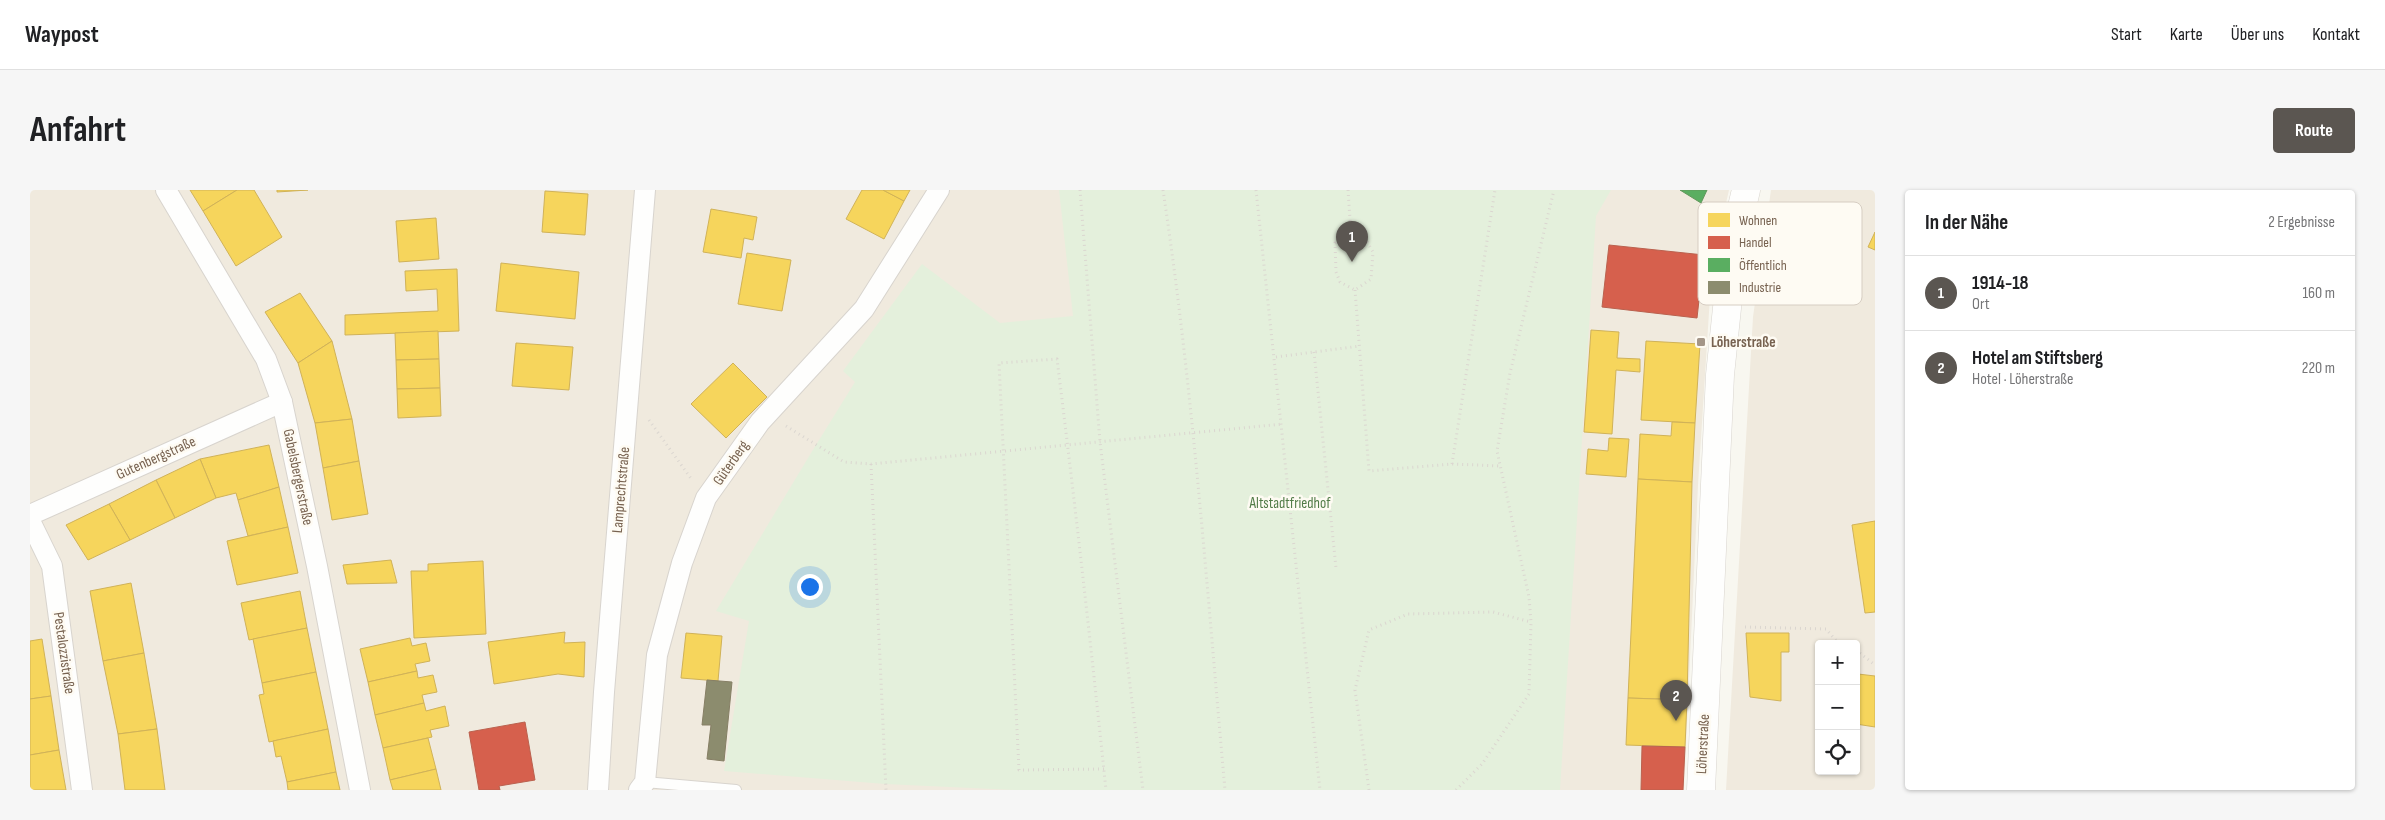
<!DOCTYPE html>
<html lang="de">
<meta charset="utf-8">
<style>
:root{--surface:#fff;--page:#f6f6f6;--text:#202124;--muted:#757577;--line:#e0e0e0;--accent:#5b5651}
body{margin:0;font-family:"Sofia Sans Condensed",sans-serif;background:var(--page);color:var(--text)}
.controls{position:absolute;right:15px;bottom:15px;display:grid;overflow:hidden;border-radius:5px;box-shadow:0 1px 4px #0004}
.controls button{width:45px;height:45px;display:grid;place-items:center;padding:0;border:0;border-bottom:1px solid var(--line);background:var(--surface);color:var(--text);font:25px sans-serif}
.you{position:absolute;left:779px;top:396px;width:18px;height:18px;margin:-12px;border:4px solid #fff;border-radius:50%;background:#1a73e8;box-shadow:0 0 0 8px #1a73e833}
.badge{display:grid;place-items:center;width:32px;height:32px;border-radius:50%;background:var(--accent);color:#fff;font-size:16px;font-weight:700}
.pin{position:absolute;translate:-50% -41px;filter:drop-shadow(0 1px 2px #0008)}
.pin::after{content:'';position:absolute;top:26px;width:18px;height:15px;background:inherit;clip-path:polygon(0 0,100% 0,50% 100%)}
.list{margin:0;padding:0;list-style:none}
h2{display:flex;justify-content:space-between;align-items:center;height:65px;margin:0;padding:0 20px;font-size:21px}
h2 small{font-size:16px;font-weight:400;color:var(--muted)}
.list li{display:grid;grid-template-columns:32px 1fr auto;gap:15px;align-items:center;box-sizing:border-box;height:75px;padding:0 20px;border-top:1px solid var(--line)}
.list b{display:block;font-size:19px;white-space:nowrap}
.list p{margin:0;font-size:16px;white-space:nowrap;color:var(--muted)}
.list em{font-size:16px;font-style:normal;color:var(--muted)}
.icon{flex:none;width:28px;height:28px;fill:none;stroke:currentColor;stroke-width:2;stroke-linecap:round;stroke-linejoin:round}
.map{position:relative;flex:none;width:1845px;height:600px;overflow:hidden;border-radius:5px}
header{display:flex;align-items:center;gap:30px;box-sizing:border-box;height:70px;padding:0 25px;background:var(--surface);border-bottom:1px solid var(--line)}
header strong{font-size:24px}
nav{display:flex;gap:28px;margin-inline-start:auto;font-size:18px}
.intro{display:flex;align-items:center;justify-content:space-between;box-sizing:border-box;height:120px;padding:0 30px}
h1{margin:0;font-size:35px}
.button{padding:12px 22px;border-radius:5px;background:var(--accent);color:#fff;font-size:18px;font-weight:700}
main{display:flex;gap:30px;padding:0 30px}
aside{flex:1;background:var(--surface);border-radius:5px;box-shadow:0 1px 4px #0004}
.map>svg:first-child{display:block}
</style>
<header>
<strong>Waypost</strong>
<nav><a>Start</a><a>Karte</a><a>Über uns</a><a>Kontakt</a></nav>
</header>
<div class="intro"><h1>Anfahrt</h1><a class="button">Route</a></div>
<main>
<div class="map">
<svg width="1845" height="600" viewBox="0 0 1845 600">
<rect width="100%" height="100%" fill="#f8f7f0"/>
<g fill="#f0eade" fill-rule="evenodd">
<path d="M0,0h1699l-17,75 -14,220 -14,305h-1654z"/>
<path d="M1741,0h104v600h-149l27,-473zM1789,454h37v127h-37z"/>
</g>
<path fill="#e4f0dc" d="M1029,0h552l-15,26 -36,574h-545l-130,-6 -161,-13 25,-150 -33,-10 95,-158 44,-71 -12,-11 79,-107 78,59 73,-7z"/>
<g fill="#f6d55c" stroke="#d0b258">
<path d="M160,0h47l-34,21z"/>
<path d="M207,0h17l28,47 -46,29 -33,-55z"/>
<path d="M247,0h31l-31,2z"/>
<path d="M832,0h21l21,11 -20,38 -38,-20z"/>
<path d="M853,0h27l-6,11z"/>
<path d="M515,1l43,3 -3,41 -43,-3z"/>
<path d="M681,19l46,8 -4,23 -9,-2 -3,20 -38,-6z"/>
<path d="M406,28l3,41 -40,3 -3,-41z"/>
<path d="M1845,42v18l-7,-3z"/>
<path d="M717,63l44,7 -9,51 -44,-7z"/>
<path d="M471,73l78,9 -4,47 -79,-8z"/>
<path d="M427,79l2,62 -114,4v-20l93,-4 -1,-22 -31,2 -1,-20z"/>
<path d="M270,103l32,48 -34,22 -33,-51z"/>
<path d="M1561,140l28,2 -2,26 23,1v13l-24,-2 -4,64 -28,-2z"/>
<path d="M408,141l1,28 -43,1 -1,-27z"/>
<path d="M302,151l20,78 -37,4 -17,-60z"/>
<path d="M1616,151l54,3 -5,79 -54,-3z"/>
<path d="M486,153l57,4 -4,43 -57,-4z"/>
<path d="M409,169l1,29 -43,1 -1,-29z"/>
<path d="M703,173l34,34 -41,41 -35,-34z"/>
<path d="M410,198l1,28 -43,2 -1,-29z"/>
<path d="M322,229l7,42 -36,7 -8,-45z"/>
<path d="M1642,232l23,1 -3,59 -54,-3 2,-45 31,2z"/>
<path d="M1579,248l20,1 -3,38 -40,-3 2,-25 20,2z"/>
<path d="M239,255l10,42 -41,13 -2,-7 -20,5 -16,-39z"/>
<path d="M170,269l16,39 -41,20 -19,-38z"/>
<path d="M329,271l9,53 -36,6 -9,-52z"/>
<path d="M1608,289l54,3 -5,218 -59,-2z"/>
<path d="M126,290l19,38 -45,22 -21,-36z"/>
<path d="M249,297l9,40 -40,9 -10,-36z"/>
<path d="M79,314l21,36 -42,20 -22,-35z"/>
<path d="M1845,331v91l-10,1 -13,-88z"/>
<path d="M258,337l10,46 -61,12 -10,-44z"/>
<path d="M361,370l6,23 -50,1 -4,-19z"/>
<path d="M453,371l3,73 -72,4 -3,-67h17v-7z"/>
<path d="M101,393l13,70 -41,8 -13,-70z"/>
<path d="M270,401l7,37 -58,12 -8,-37z"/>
<path d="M277,438l9,44 -54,11 -9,-44z"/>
<path d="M535,442l-1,11 21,-1 -1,35 -26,-3 -64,10 -6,-42z"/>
<path d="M656,443l36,3 -4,45 -37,-3z"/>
<path d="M1716,443h43v19h-8v49l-31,-4z"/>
<path d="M380,448l2,8 14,-3 4,18 -15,3 2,7 -49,11 -8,-33z"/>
<path d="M12,449l9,57 -21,3v-58z"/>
<path d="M114,463l13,76 -39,5 -15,-73z"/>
<path d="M387,481l1,7 15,-3 4,17 -15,3 2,8 -49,12 -7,-33z"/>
<path d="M286,482l12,57 -59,13 -10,-47 5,-1 -2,-11z"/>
<path d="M1828,484l17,2v51l-19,-3z"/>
<path d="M21,506l8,54 -29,5v-56z"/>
<path d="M1598,508l59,2 -2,47 -59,-2z"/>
<path d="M394,513l2,8 19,-5 4,20 -19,4 2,7 -49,11 -8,-33z"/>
<path d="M127,539l8,61h-40l-7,-56z"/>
<path d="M298,539l8,43 -49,10 -6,-26 -5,1 -3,-16z"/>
<path d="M398,548l8,31 -46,11 -7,-32z"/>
<path d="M29,560l7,40h-36v-35z"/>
<path d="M406,579l5,21h-48l-3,-10z"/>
<path d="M306,582l4,18h-52l-1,-8z"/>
</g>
<g fill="#d6604d" stroke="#ba614e">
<path d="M1579,55l95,10 -7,63 -95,-11z"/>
<path d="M495,532l10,58 -36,6 1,4h-21l-10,-58z"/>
<path d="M1612,556l43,1 -2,43h-42z"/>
</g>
<path fill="#5aae61" stroke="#63975c" d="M1650,0h27l-6,13z"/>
<path fill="#8c8c6e" stroke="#867f65" d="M677,490l25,2 -8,79 -17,-2 4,-34h-9z"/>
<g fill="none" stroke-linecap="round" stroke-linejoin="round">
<defs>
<path id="service" d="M615,592l91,8"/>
<g id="minor">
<path d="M136,0l100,169 16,43 35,164 43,224"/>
<path d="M0,325l252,-113"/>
<path d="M0,331l22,45 30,224"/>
<path d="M568,600l6,-98 41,-502"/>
<path d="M609,600l6,-8 12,-127 25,-92 24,-65 54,-76 104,-113 75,-119"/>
</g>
<path id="secondary" d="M1671,600l19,-415 14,-134 12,-51"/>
</defs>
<use href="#service" stroke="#d8d4ce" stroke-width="12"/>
<use href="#minor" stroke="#d8d4ce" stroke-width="22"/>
<use href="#secondary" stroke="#d8d4ce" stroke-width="29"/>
<g stroke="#dbd6d0" stroke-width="3" stroke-dasharray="1 4" stroke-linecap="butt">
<path d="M1050,0l20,252 43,348"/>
<path d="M1133,0c30,199 44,400 62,600"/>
<path d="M1226,0l64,600"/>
<path d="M1318,0l3,44"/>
<path d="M1321,44l12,1 10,17 -2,27 -16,11 -15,-8 -4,-10 -1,-29z"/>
<path d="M1325,100l14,181 83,-7 49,2"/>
<path d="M1284,162l22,216"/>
<path d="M1246,167l84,-11"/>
<path d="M619,230l43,60"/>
<path d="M756,236l58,36 27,2 412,-40"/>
<path d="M841,274l15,326"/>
<path d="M1422,274l43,-274"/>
<path d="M1715,437l81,2 13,15"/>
<path d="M1826,460l19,15"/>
<path d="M1074,579l-85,1 -20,-407 58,-4c18,144 34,287 49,431"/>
<path d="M1339,600l-14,-100 14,-60 39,-16 85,-2 38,10"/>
<path d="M1426,600l26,-26 47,-70 2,-72 -2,-25 -32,-146 13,-78 44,-183"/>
</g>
<use href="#service" stroke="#fefefd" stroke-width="10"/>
<use href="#minor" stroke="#fefefd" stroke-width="20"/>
<use href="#secondary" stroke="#fefefd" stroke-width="28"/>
</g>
<rect fill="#a49688" stroke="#fefbf3" stroke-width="2" x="1666" y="147" width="10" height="10" rx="2.5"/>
<g text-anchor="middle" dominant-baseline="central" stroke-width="5" stroke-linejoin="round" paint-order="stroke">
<g font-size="15" font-weight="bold" fill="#776250" stroke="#fefbf3" text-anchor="start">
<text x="1681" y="152">Löherstraße</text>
</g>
<g font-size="15" fill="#776250" stroke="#fefbf3">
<text transform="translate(126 268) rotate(-24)">Gutenbergstraße</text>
<text transform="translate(701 273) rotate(-55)">Güterberg</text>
<text transform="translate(268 287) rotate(78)">Gabelsbergerstraße</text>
<text transform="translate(591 300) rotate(-85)">Lamprechtstraße</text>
<text transform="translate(34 463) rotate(82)">Pestalozzistraße</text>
<text transform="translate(1673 554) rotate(-87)">Löherstraße</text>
</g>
<g font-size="15" fill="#527c48" stroke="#fefbf3">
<text x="1260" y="313">Altstadtfriedhof</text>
</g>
</g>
<rect x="1668" y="12" width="164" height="103" rx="8" fill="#fefbf3" stroke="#d6cdc2" stroke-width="1"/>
<rect x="1678" y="23" width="22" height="14" fill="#f6d55c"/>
<rect x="1678" y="46" width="22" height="13" fill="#d6604d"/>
<rect x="1678" y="68" width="22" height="14" fill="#5aae61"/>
<rect x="1678" y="91" width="22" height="13" fill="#8c8c6e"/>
<g font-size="14" fill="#776250">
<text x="1709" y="35">Wohnen</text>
<text x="1709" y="57">Handel</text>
<text x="1709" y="80">Öffentlich</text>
<text x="1709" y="102">Industrie</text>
</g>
</svg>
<div class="controls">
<button>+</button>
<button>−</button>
<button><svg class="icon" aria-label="locate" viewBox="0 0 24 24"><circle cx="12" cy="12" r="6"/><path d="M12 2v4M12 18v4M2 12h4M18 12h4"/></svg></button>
</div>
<div class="you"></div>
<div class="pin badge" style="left:1322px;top:72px">1</div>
<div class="pin badge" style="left:1646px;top:531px">2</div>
</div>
<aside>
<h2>In der Nähe<small>2 Ergebnisse</small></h2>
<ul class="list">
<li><span class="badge">1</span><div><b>1914-18</b><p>Ort</p></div><em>160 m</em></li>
<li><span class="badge">2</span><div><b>Hotel am Stiftsberg</b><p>Hotel · Löherstraße</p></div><em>220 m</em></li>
</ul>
</aside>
</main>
